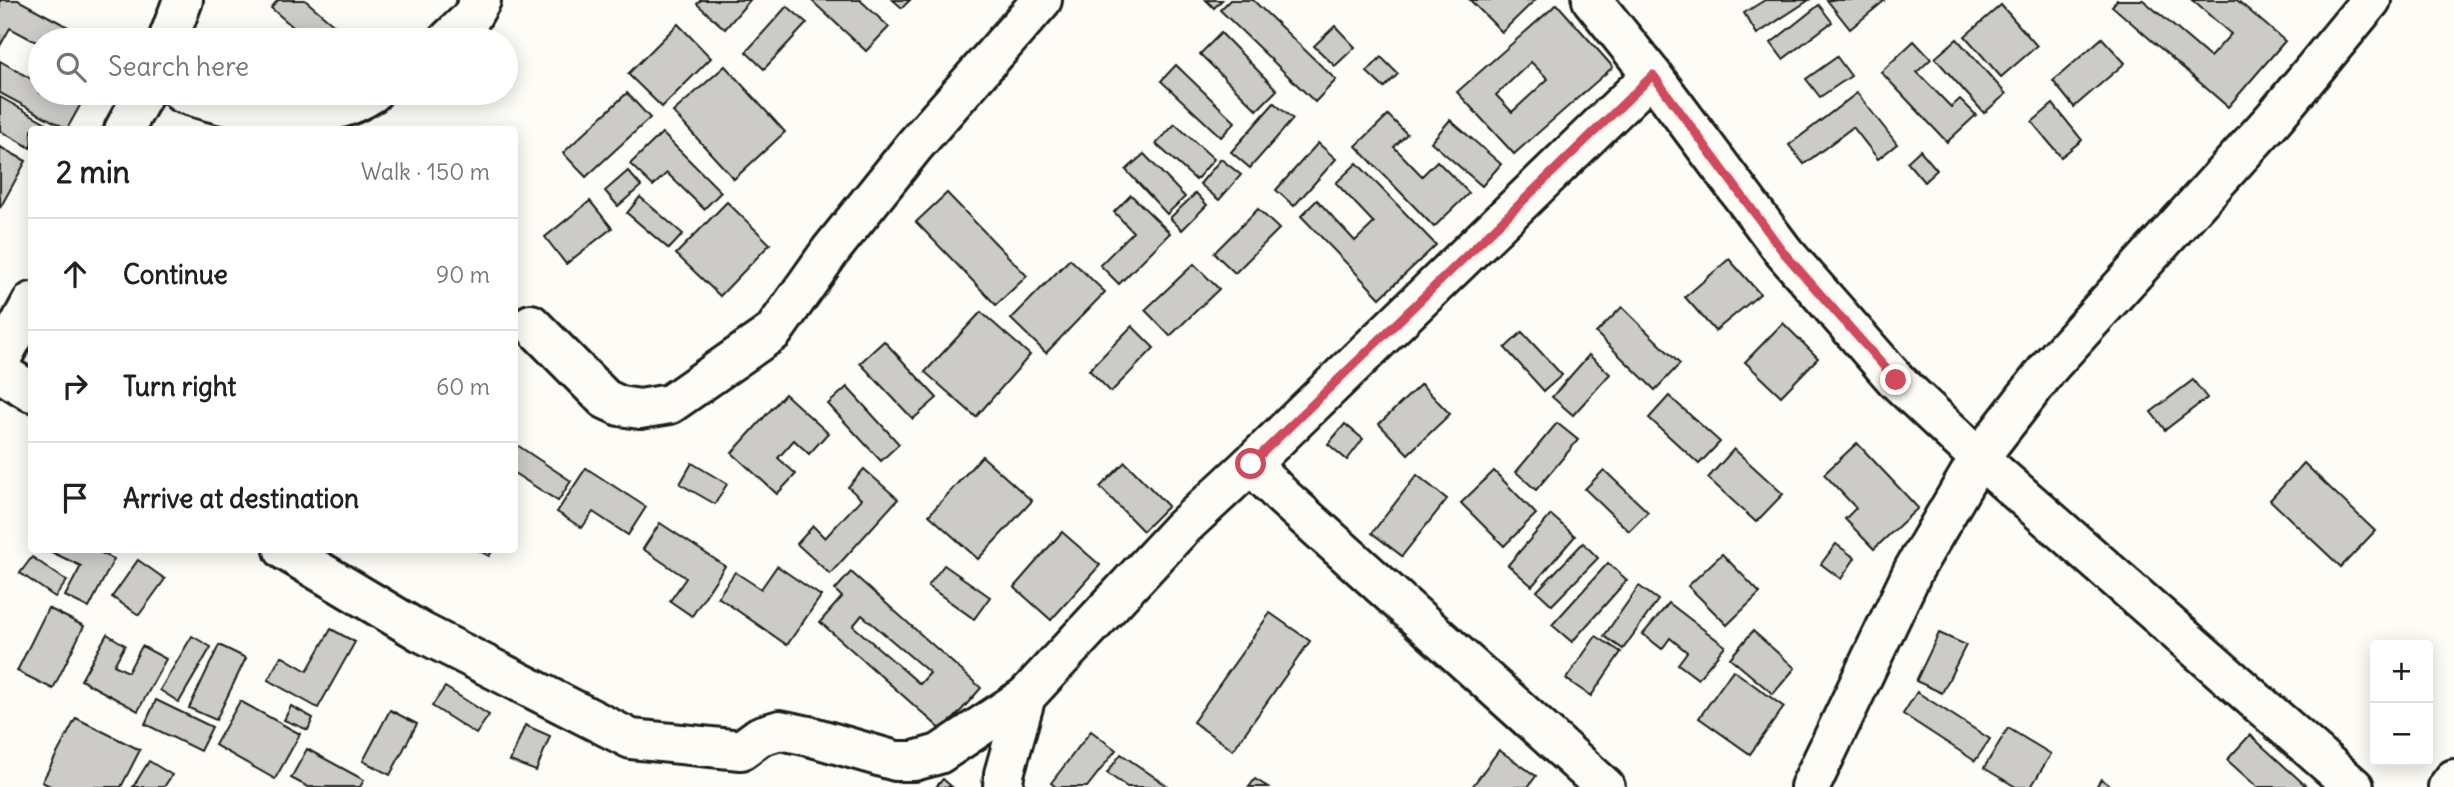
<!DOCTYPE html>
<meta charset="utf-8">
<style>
:root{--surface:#fff;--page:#f6f6f6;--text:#202124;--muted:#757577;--line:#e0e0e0}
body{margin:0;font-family:Delius,sans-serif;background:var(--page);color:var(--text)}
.controls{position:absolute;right:21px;bottom:21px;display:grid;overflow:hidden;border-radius:7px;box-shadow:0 4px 18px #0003}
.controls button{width:63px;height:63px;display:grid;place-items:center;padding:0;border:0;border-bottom:2px solid var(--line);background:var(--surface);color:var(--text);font:35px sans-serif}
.stop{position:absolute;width:21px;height:21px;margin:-16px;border:5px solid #d1495b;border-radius:50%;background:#fff}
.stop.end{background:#d1495b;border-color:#fff;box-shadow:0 2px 7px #0008}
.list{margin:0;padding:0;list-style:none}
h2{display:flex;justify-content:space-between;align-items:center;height:91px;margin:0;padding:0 28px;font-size:30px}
h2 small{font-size:23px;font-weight:400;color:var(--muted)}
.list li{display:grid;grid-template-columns:46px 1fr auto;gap:21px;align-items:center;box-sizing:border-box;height:112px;padding:0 28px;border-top:2px solid var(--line)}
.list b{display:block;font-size:26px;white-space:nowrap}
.list em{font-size:23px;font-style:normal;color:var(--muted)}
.icon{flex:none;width:38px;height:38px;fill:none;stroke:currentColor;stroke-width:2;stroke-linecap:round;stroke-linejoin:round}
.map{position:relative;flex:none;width:2454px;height:787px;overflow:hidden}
.search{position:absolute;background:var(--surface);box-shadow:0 4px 18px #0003;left:28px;top:28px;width:490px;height:77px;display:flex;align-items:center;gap:18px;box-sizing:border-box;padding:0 24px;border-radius:38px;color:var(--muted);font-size:26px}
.panel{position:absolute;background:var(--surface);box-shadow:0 4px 18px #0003;left:28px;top:126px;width:490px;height:427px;border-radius:7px}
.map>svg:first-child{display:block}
</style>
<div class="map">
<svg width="2454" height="787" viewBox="0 0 2454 787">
<rect width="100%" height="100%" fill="#fdfcf7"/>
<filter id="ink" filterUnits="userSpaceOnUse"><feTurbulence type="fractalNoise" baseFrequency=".0143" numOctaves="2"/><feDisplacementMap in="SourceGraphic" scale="14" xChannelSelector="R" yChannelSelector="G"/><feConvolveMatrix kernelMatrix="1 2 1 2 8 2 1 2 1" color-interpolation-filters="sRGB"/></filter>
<g filter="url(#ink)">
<g fill="#cccbc8" stroke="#1c1c1c" stroke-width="2" fill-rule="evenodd">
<path d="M0,0h18l74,40h-52v4l-30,-16 -10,18z"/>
<path d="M278,0h27l34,29 -10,11h-21l-37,-32z"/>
<path d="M701,0h49l-25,29 -28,-25z"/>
<path d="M811,0h49l29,27 -23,24z"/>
<path d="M893,0h17l-8,8z"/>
<path d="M1206,0h16l-8,8z"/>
<path d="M1230,0h23l83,80 -21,22 -95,-92z"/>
<path d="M1470,0h65l-33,32z"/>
<path d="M1765,0h44l-52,34 -13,-21z"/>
<path d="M1827,0h56l1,1 -34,28z"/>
<path d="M2117,0h26l67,57 21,-23 -39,-34h45l48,41 -57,66 -116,-101z"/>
<path d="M1557,4l56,63 -99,87 -57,-62zM1531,62l17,17 -36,33 -16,-17z"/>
<path d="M1819,5l13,17 -49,37 -12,-16z"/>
<path d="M2001,5l36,41 -36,31 -36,-41z"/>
<path d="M787,6l20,17 -43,46 -18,-17z"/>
<path d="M678,24l33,34 -49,49 -34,-33z"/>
<path d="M1335,26l20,21 -20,19 -21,-20z"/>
<path d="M271,31l12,9h-20z"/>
<path d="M1221,33l56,57 -20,20 -57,-56z"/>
<path d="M2102,38l23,25 -51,44 -21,-26z"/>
<path d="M1957,39l49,55 -22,19 -49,-55z"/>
<path d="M1914,41l17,18 -14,13 34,35 9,-8 16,16 -29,27 -66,-70z"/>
<path d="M1381,57l17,17 -14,14 -17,-16z"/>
<path d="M1837,57l14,19 -31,21 -14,-18z"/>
<path d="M0,61l40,23v9h47l-20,36 -67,-36z"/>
<path d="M1176,65l59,57 -14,15 -60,-56z"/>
<path d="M725,66l60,66 -51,47 -61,-67z"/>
<path d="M627,93l23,25 -64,59 -23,-24z"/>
<path d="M1857,93l40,51 -19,15 -25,-32 -49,37 -15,-19z"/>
<path d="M0,97l46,26 -4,7h-10l-1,18 -31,-17z"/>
<path d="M1274,103l19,16 -43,49 -19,-16z"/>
<path d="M2053,104l29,36 -21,17 -29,-35z"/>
<path d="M1388,115l19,19 -13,13 28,29 15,-15 32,32 -35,34 -78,-81z"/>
<path d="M1450,120l51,44 -19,22 -51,-44z"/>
<path d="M1175,124l39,35 -18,21 -40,-36z"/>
<path d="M662,133l59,59 -17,17 -37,-36 -14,13 -23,-22z"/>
<path d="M1318,143l18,16 -42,47 -18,-16z"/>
<path d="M0,147l26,14 -26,47z"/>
<path d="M1920,150l17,20 -13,12 -17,-20z"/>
<path d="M1144,154l41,43 -18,17 -41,-44z"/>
<path d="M1221,159l20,16 -22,25 -19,-16z"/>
<path d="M1357,163l79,82 -56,53 -79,-82 16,-16 38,41 19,-18 -38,-40z"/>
<path d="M628,171l13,15 -23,20 -13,-15z"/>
<path d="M947,193l80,83 -31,29 -80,-83z"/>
<path d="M1196,193l11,12 -25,25 -12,-12z"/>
<path d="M1131,195l39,38 -51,51 -19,-19 33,-33 -19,-20z"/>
<path d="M640,197l43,37 -14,15 -42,-36z"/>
<path d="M590,201l22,27 -46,36 -21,-27z"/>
<path d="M727,202l43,42 -50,52 -44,-42z"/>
<path d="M1258,209l21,20 -44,44 -21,-20z"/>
<path d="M1070,259l35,33 -59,61 -35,-34z"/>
<path d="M1729,259l31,35 -45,37 -30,-34z"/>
<path d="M1194,264l25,25 -49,47 -25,-26z"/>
<path d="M1622,307l58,57 -25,26 -59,-57z"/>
<path d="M981,312l49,43 -54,62 -51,-45z"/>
<path d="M1783,323l35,35 -37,38 -36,-34z"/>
<path d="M1132,326l22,22 -43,44 -22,-22z"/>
<path d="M1522,332l40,43 -18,16 -39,-43z"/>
<path d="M884,341l53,57 -24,21 -53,-56z"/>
<path d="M1589,355l21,19 -37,41 -21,-18z"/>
<path d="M2193,380l14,18 -42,32 -14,-18z"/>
<path d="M1421,384l29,30 -42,40 -29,-30z"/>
<path d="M847,387l52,57 -18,17 -53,-57z"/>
<path d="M785,394l43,39 -19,21 -15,-14 -16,18 18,16 -19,20 -45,-41z"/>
<path d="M1669,396l51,46 -21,22 -50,-46z"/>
<path d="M1557,423l21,17 -42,50 -20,-18z"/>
<path d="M1345,424l18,15 -16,21 -19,-16z"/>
<path d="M514,443l57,38 -13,20 -44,-28z"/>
<path d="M1857,443l61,65 -44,41 -29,-30 11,-11 -32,-34z"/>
<path d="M1734,449l49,45 -27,28 -48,-44z"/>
<path d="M982,456l50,45 -54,58 -49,-44z"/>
<path d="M1125,462l43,44 -25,25 -43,-44z"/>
<path d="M692,463l35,21 -12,20 -35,-20z"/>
<path d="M2304,463l71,68 -34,36 -71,-67z"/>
<path d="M586,468l60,39 -18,28 -35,-23 -11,16 -25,-16z"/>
<path d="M864,469l34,30 -68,75 -33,-30 16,-18 12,12 36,-39 -13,-12z"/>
<path d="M1604,470l44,42 -19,19 -44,-42z"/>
<path d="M1494,471l42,43 -32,32 -43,-43z"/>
<path d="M1417,475l30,24 -45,57 -30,-23z"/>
<path d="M1551,515l24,21 -43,50 -24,-21z"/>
<path d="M660,523l65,43 -33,50 -22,-15 16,-23 -43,-29z"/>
<path d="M1062,532l38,33 -49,55 -37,-33z"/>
<path d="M1583,543l15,15 -46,47 -15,-14z"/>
<path d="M1836,544l19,14 -14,21 -20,-15z"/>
<path d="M47,550h48l19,9 -25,49 -24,-12 16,-30z"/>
<path d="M478,550h15l-4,6z"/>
<path d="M1722,554l38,39 -33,32 -39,-39z"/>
<path d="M32,557l35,24 -12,16 -35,-24z"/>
<path d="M138,560l27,19 -26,36 -27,-18z"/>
<path d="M1608,563l19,17 -55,62 -20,-17z"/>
<path d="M944,565l46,32 -16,22 -46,-33z"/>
<path d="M777,566l44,30 -34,49 -69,-48 17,-25 26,17z"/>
<path d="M851,572l130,116 -38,43 -123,-109 22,-25 -7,-7zM862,615l68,58 -10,11 -67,-58z"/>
<path d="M1639,586l19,14 -35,49 -19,-13z"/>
<path d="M1669,603l56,43 -27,33 -20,-15 9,-12 -17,-14 -8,11 -19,-15z"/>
<path d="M48,608l36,18 -31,63 -36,-18z"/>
<path d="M1270,613l40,28 -77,109 -40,-28z"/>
<path d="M331,629l24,13 -37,66 -50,-28 13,-24 26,15z"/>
<path d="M1753,631l42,37 -22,26 -43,-36z"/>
<path d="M1939,633l27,12 -24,48 -26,-12z"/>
<path d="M107,634l18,11 -11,20 14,7 14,-26 24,13 -28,52 -57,-31z"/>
<path d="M192,636l19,11 -32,55 -19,-12z"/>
<path d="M1596,636l25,16 -30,44 -25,-17z"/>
<path d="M219,645l27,13 -30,62 -27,-12z"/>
<path d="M1733,670l51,37 -34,47 -51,-36z"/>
<path d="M445,687l44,28 -13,19 -44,-28z"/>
<path d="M1917,692l73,47 -15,22 -72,-47z"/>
<path d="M156,700l56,27 -12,24 -55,-27z"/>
<path d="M240,701l60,33 -25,45 -60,-34z"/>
<path d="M291,706l22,12 -5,12 -24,-10z"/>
<path d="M390,710l27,14 -27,51 -27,-14z"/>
<path d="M76,718l64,32 -19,37h-69l-10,-5z"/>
<path d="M525,725l25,11 -14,35 -26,-10z"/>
<path d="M2008,728l43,26 -20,33h-15l-32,-19z"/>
<path d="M1091,731l25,19 -29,37h-31l-5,-4z"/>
<path d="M2250,735l55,50 -2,2h-46l-30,-27z"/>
<path d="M307,749l57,31 -4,7h-52l-17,-9z"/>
<path d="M1499,750l37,26 -8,11h-56z"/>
<path d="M1121,754l48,33h-42l-20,-14z"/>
<path d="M149,761l23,14 -8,12h-31z"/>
<path d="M943,779l9,8h-16z"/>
<path d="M1255,779l13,8h-19z"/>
<path d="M2101,779l11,8h-16z"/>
</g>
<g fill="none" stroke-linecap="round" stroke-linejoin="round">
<defs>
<g id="minor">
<path d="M1592,0l60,75 132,177 112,128 83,78 375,329"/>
<path d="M168,40l15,-40"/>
<path d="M448,40l22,-21 11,-19"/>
<path d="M182,93c61,19 132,38 190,0"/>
<path d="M124,130l20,-37"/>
<path d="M531,324l74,75 15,7 20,3 30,-5 103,-72 58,-82 84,-105 127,-145"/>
<path d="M0,361l32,-59"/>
<path d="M0,372l32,20"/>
<path d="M1251,464l31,32 323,291"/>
<path d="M284,550l137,82 210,107 110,11 19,-14 20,-6 29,6 87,25h18l25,-7 87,-58"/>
<path d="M1003,787l1,-13 22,-78 155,-167 70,-65 401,-389"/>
<path d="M1810,787l104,-218 65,-111 71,-92 224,-248 97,-118"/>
<path d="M2448,787l6,-8"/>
</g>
</defs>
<use href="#minor" stroke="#1c1c1c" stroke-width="44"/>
<use href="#minor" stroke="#fdfcf7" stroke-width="38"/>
</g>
</g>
<g fill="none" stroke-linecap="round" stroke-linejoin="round" filter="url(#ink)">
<path stroke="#d1495b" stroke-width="9" d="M1251,464l402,-389 131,178 112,127"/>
</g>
</svg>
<div class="controls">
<button>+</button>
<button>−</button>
</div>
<div class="stop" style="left:1251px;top:464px"></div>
<div class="stop end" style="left:1896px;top:380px"></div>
<div class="search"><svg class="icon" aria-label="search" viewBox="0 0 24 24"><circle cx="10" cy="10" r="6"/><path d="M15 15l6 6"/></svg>Search here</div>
<section class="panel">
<h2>2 min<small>Walk · 150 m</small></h2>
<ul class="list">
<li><svg class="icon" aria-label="ahead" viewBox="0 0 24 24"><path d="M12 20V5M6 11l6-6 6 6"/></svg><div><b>Continue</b></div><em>90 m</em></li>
<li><svg class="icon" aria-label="right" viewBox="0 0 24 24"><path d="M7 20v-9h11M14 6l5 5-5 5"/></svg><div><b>Turn right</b></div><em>60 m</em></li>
<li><svg class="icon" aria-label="arrive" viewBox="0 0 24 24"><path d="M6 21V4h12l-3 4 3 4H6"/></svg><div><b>Arrive at destination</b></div></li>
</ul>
</section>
</div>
